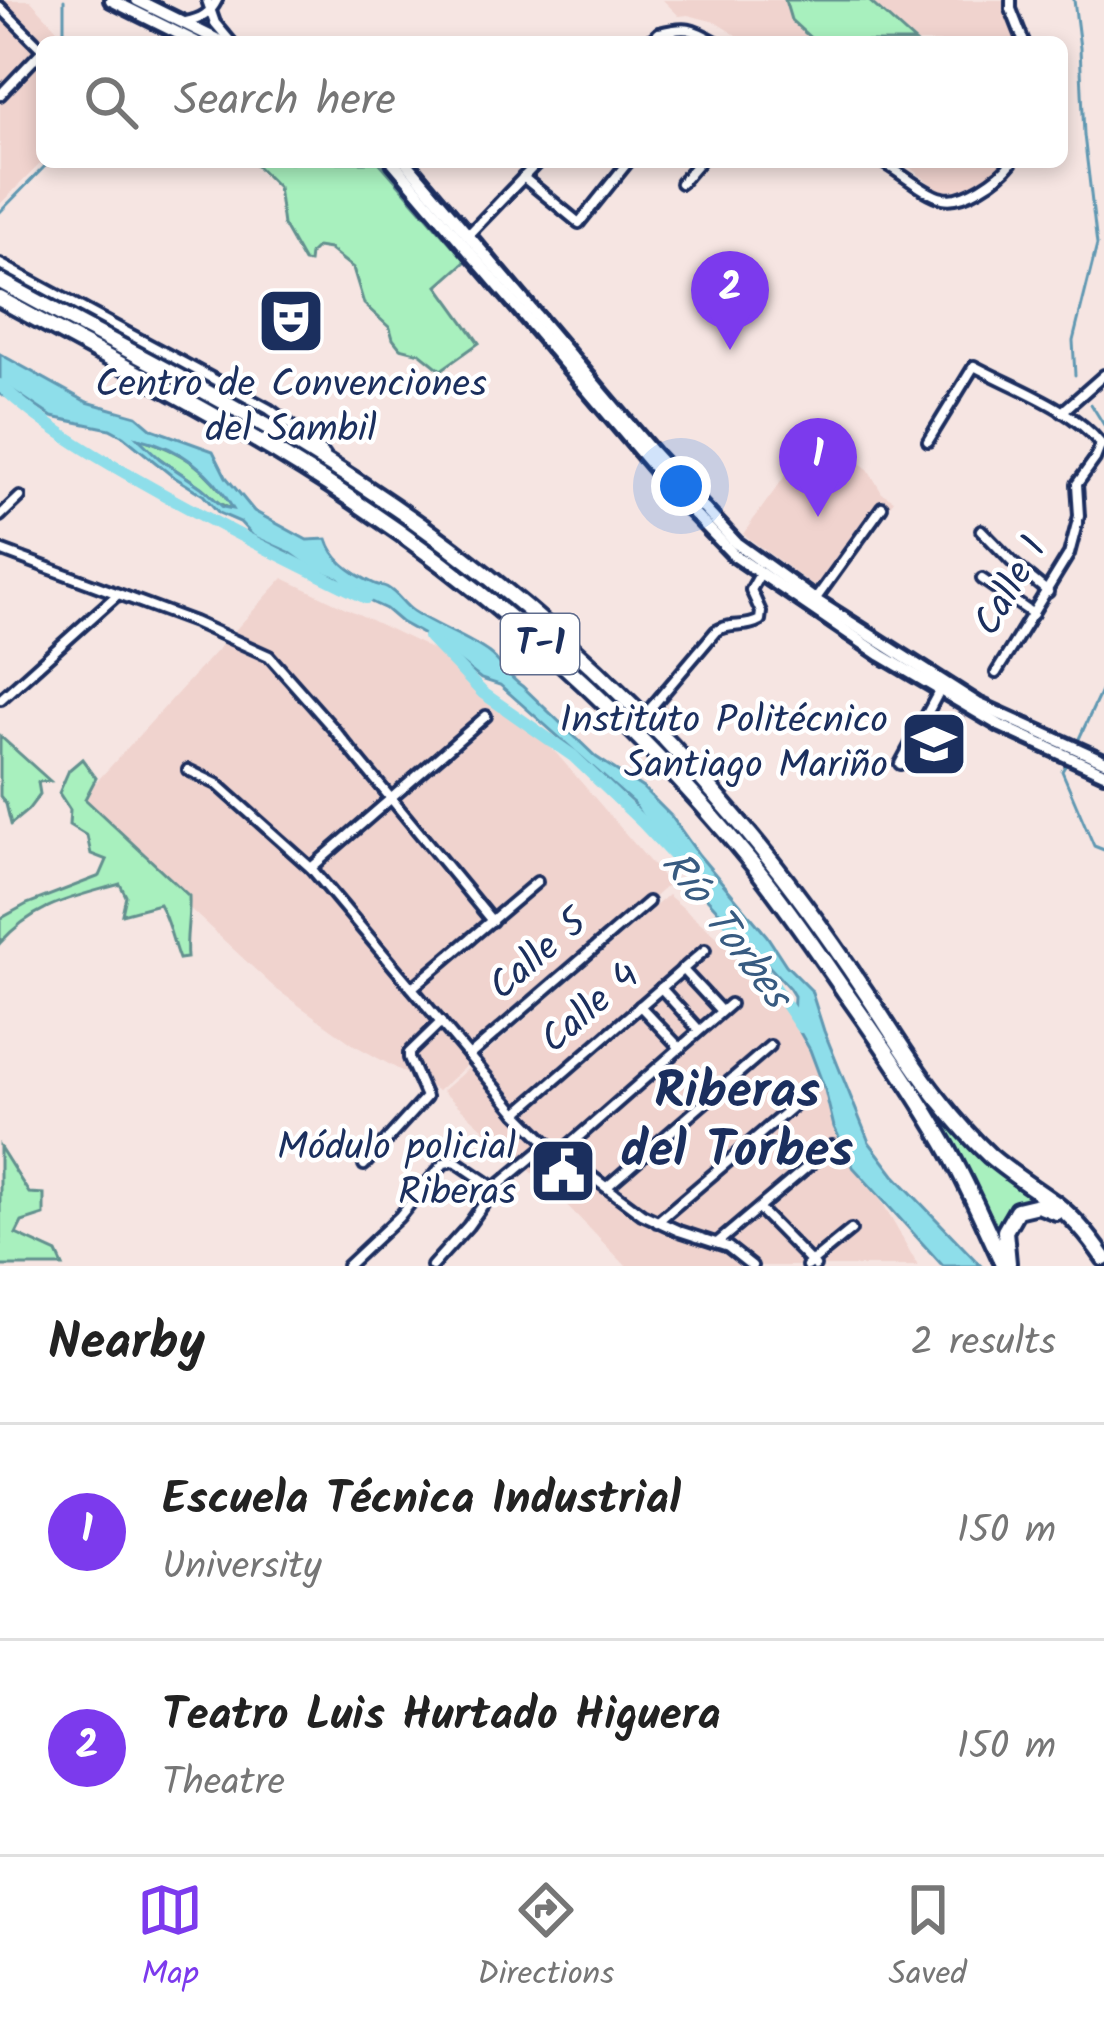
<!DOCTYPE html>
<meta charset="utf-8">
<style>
:root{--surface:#fff;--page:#f6f6f6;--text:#222;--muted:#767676;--line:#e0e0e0;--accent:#7c3aed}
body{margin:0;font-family:Kalam,sans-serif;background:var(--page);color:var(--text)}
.you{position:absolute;left:681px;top:486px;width:42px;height:42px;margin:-30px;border:9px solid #fff;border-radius:50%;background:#1a73e8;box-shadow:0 0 0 18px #1a73e833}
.badge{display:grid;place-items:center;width:78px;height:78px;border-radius:50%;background:var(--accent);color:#fff;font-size:39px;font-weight:700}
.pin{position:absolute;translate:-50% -99px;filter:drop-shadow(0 3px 6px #0008)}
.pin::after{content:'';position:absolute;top:63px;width:42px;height:36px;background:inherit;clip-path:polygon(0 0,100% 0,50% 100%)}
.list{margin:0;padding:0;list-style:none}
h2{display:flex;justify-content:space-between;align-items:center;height:156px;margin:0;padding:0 48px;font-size:51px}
h2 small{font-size:39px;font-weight:400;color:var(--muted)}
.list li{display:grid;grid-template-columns:78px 1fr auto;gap:36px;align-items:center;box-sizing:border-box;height:216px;padding:0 48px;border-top:3px solid var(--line)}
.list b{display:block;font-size:45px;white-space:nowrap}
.list p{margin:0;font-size:39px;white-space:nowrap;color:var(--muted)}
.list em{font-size:39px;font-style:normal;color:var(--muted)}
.icon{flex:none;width:66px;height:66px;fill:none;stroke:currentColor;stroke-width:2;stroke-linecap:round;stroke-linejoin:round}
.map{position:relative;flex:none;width:1104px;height:1266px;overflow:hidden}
.search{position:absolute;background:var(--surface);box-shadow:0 6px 18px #0003;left:36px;right:36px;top:36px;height:132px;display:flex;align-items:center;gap:30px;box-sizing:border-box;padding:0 42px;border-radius:18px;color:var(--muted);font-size:45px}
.sheet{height:588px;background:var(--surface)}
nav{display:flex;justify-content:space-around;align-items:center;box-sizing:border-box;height:168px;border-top:3px solid var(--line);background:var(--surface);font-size:33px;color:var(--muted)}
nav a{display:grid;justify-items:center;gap:6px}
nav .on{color:var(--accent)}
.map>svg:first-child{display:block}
</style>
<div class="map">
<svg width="1104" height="1266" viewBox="0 0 1104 1266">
<rect width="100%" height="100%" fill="#f6e5e2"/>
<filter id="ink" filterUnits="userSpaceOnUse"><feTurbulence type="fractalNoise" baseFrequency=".00833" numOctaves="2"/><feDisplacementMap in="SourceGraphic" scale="24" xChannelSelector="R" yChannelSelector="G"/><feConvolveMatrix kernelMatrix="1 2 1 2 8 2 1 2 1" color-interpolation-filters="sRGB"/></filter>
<g filter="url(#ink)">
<g fill="#f0d3ce">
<path d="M0,0h30l39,42h-27v120l-42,42z"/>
<path d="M663,0h344l14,42h-274l-32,-20 -27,-7 -9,1z"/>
<path d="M903,162h102l-7,8 -20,12 -15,7 -17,2 -9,-2z"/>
<path d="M822,425l19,25 27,19 14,24 12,7 -69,95 -82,-61z"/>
<path d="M283,578l163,78 69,57 41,40 113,131 -231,207 -84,-46 -78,-56 -199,-186z"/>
<path d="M668,895l114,97 22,40 41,104 73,130h-292l-67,-69 -117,-106z"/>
</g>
<g fill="#a8f0be" stroke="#62908e" stroke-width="3">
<path d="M785,0h83l47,42h-100l-24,-22z"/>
<path d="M253,162h126l87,99 -28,25 41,57 -38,27 -21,-17 -20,-5 -7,-9 -3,-11 -26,-24 -11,-36 -24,-19 -12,-2 -7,7 -1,9 -5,-1 -21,-37 -5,-38z"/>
<path d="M136,437c47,14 71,31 98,72 -15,-2 -21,-13 -33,-22 -23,-17 -46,-29 -65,-50z"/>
<path d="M0,736l50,45 -12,1 2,12 -12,16 -17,14 -5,-20 -6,-8z"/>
<path d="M82,759l14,19 -11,21 104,97c1,22 -4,41 -2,62l-8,1c-7,-18 -10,-38 -20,-55l-37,10 4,-18 -6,-12c-49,14 -85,20 -120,59v-24l27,-15 73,-28 7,-16 -16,-6 -4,-18 -18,-11 1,-15 -11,-17 10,-23z"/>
<path d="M868,1008l81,115 29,29 63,49c-24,-2 -43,10 -45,34l-56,-114 -74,-111z"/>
<path d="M0,1147l29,46 15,1v21l-22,7 -6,12 41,19 6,13h-63z"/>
</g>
<path fill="#8edeea" stroke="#6098b2" stroke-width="3" fill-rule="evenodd" d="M0,354l87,48 50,14 15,13 61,22 13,26 28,34 53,29 20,-1c6,21 28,36 48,45 9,3 9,0 17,7 8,6 13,15 21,20 24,16 53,25 76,42 13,10 19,24 33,33l74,71 47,31 28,28 28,39 68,81 19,29 25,25 13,41 45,111 25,33 87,91h-38l-90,-99 -19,-40 -9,-37 -15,-40 -17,-30 1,-24 -5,-8 -88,-96 -21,-35 -29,-27 -18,-27 -133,-118 -19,-6 -55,-43 -25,-14 -15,-13 -30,-14 -18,-17 -27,-10 -22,-16 -36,-16 -13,-14 -21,-9 -16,-18 -32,-20 -48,-39 -13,-7 -58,-12 -52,-35zM138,438c43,10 74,33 95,71l-10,-2 -22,-20 -41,-28z"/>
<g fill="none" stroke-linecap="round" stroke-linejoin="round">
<g stroke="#6098b2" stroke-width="3">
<path d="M64,0v42"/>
<path d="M1074,0l6,48 4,87 13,110 -24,96 2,34"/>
<path d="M0,212l49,-50"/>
<path d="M0,394l17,7"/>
<path d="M1091,404l13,21"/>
<path d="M1077,743l27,-58"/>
<path d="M1067,763l-5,8 32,75 10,4"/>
</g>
<g stroke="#8edeea" stroke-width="12">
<path d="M0,385c44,41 93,70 145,99 72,41 146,77 221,114"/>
<path d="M429,637l54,56 90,63 70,67 54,58"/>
<path d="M725,915l76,112"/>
</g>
<defs>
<g id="minor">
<path d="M207,0l8,23 16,19"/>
<path d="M1011,0v9l13,33"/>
<path d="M0,7l42,42"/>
<path d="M186,22c15,-3 24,-8 31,-22"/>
<path d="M659,33c27,-7 33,-5 57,9"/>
<path d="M649,42l10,-9"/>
<path d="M0,95l42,-44"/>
<path d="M882,162c17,9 44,33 61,36 21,5 57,-20 69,-36"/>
<path d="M523,177l56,46 49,-61"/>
<path d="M681,183l18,-21"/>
<path d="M468,235l70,-73"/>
<path d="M0,264l269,145 46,34 10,13"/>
<path d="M1062,412l42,-37"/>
<path d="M928,441l46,-75c41,22 97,41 127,78l-6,15 -18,25 2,32 -10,38 -73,119"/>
<path d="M0,516l20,-19"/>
<path d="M981,530l34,35 33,27"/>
<path d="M0,550l194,72 75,34 63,71 160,194"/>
<path d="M982,579l51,35"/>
<path d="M815,600l67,-93"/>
<path d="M1,699l116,-104"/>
<path d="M644,716l72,-85c14,-9 29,-2 44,-11l1,-8 -10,-22 9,-16"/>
<path d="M900,764l42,-78"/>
<path d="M188,770l29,14 94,84 206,245 31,31 94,70 37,17 49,16 24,19"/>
<path d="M311,868l175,-152"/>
<path d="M682,969l39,42"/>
<path d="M412,988l125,-106"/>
<path d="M661,988l38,42"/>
<path d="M640,1006l40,42"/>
<path d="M469,1056l179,-154"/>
<path d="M517,1113l188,-163"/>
<path d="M560,1153l170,-149"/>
<path d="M364,1165l62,-68 -17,-39v-5l32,-31"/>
<path d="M608,1186l162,-140"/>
<path d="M759,1209l56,57"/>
<path d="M657,1222l142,-121"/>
<path d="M717,1243l115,-97"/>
<path d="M347,1266l52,-49 45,-54 11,-2 40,27"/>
<path d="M432,1266l36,-40 27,-38 53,-44"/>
<path d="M807,1266l44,-36"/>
</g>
<g id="major">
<path d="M111,0l85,42"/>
<path d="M137,0l85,42"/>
<path d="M393,162l291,341 50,52 147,100 120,71 103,47"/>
<path d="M406,162l247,291 83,90 79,57 163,104 126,57"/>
</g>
<g id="highway">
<path d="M0,281c119,66 242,125 356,200 140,91 270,207 378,335 48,56 90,114 130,174 26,38 48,77 77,112 15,19 32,38 49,54 21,18 44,32 66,48 18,14 35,35 48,54"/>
<path d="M0,299c119,66 241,126 354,202 151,101 286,225 401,366 32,40 61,83 90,125 35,49 70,100 100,152 22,39 40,81 59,122"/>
<path d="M1008,1263l-3,-32 12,-21 21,-5 18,7"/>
</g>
</defs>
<use href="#minor" stroke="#1b2f5e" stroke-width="16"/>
<use href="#major" stroke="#1b2f5e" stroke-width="20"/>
<use href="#highway" stroke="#1b2f5e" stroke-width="22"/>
<use href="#minor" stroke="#fff" stroke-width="8"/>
<use href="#major" stroke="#fff" stroke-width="10"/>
<use href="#highway" stroke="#fff" stroke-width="14"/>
</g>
</g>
<defs>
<symbol id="theatre-square" viewBox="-11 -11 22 22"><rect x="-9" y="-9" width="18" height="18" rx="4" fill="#1b2f5e" stroke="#fff"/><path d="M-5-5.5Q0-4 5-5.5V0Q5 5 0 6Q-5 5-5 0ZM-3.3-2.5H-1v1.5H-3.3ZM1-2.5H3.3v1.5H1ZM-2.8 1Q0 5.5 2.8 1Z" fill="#fff"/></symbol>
<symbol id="university-square" viewBox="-11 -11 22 22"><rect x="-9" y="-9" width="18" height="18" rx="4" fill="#1b2f5e" stroke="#fff"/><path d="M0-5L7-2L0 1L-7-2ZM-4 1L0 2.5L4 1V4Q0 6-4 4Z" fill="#fff"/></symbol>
<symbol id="civic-square" viewBox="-11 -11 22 22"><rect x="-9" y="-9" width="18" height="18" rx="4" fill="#1b2f5e" stroke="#fff"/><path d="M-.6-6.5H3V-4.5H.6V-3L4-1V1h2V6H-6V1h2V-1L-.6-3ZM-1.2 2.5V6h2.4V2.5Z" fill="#fff"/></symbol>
</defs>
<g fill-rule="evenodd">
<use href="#theatre-square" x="253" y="283" width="76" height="76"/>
<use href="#university-square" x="896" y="706" width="76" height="76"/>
<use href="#civic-square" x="525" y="1133" width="76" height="76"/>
</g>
<g text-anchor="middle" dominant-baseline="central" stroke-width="9" stroke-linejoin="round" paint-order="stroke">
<rect fill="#fff" stroke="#5f6d8e" stroke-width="3" x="501" y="614" width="78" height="60" rx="9"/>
<g font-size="36" font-weight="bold" fill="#1b2f5e">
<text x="540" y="644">T-1</text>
</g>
<g font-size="39" fill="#1b2f5e" stroke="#fff" text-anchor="end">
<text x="291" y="386" text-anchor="middle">Centro de Convenciones<tspan x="291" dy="45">del Sambil</tspan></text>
<text x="888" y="722">Instituto Politécnico<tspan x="888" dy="45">Santiago Mariño</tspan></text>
<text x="516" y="1149">Módulo policial<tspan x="516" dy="45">Riberas</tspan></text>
</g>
<g font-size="39" fill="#1b2f5e" stroke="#fff">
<text transform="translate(1012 587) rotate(-60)">Calle 1</text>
<text transform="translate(539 956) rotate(-41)">Calle 5</text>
<text transform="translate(591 1009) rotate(-41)">Calle 4</text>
</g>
<g font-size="42" font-style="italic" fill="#385b81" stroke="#fff">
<text transform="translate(725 930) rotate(53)">Río Torbes</text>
</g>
<g font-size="51" font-weight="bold" fill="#1b2f5e" stroke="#fff">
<text x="737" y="1093">Riberas<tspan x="737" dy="59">del Torbes</tspan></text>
</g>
</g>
</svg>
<div class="you"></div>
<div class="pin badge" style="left:818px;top:517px">1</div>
<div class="pin badge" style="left:730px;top:350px">2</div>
<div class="search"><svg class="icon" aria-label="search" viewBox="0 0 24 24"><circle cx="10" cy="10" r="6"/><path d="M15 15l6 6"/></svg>Search here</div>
</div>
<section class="sheet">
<h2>Nearby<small>2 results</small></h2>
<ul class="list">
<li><span class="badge">1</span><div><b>Escuela Técnica Industrial</b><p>University</p></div><em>150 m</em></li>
<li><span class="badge">2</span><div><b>Teatro Luis Hurtado Higuera</b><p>Theatre</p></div><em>150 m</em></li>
</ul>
</section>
<nav>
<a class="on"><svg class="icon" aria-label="map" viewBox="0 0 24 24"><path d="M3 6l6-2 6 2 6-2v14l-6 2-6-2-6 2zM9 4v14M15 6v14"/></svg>Map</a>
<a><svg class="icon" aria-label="directions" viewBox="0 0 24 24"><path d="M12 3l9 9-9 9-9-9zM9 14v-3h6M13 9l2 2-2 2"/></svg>Directions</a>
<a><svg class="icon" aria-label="saved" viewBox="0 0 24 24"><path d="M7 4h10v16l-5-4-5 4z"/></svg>Saved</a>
</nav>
